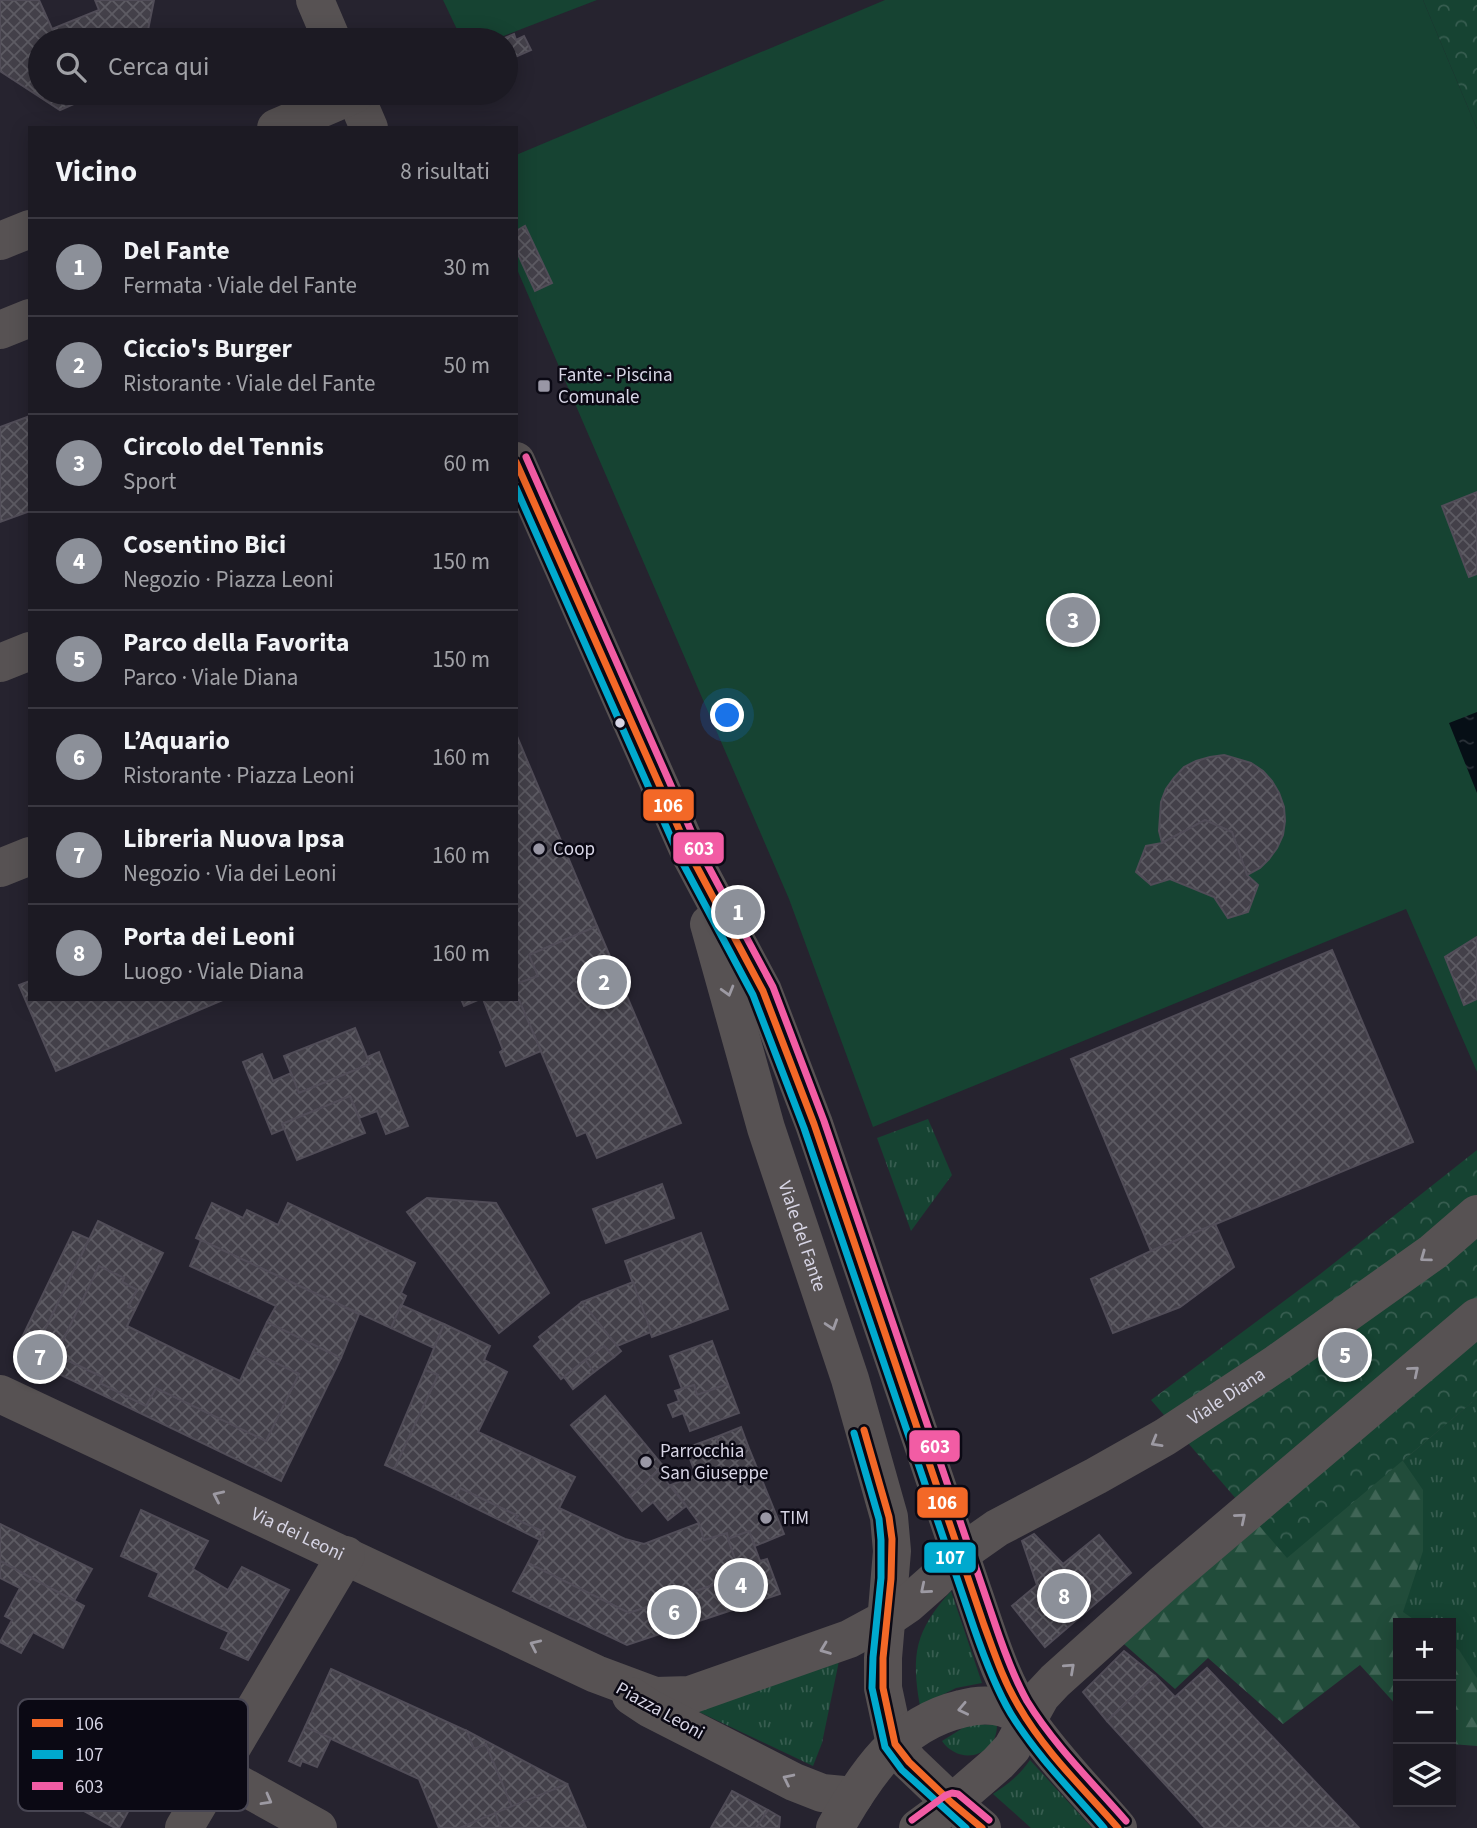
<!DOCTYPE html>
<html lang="it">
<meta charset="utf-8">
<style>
:root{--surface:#1c1a23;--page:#25232b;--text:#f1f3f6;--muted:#a0a1a6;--line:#3a3841;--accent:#8c9099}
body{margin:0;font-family:"Source Sans 3",sans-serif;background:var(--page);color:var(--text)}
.controls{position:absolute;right:21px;bottom:21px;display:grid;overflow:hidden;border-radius:0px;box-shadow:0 4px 18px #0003}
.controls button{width:63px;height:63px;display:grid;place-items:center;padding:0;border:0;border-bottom:2px solid var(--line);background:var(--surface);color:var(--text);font:35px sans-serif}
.you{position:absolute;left:728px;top:716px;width:24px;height:24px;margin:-18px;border:5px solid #fff;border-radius:50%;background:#1a73e8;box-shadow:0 0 0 10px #1a73e833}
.badge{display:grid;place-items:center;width:46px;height:46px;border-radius:50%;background:var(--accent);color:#fff;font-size:23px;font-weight:700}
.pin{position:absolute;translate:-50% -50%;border:4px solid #fff;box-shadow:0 2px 7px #0006}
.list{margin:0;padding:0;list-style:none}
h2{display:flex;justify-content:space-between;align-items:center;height:91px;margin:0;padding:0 28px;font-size:30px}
h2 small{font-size:23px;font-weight:400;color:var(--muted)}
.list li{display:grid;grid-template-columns:46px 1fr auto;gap:21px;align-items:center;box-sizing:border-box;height:98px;padding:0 28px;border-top:2px solid var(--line)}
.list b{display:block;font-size:26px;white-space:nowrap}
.list p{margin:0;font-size:23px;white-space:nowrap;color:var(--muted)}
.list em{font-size:23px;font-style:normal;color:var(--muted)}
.icon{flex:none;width:38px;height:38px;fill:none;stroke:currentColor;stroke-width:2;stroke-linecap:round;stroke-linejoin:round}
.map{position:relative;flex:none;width:1477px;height:1828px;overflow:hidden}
.search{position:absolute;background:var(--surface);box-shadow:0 4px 18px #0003;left:28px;top:28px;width:490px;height:77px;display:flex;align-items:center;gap:18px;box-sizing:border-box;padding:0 24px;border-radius:38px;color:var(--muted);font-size:26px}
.panel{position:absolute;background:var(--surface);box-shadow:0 4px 18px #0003;left:28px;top:126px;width:490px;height:875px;border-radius:0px}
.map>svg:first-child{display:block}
</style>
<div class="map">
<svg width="1477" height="1828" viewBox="0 0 1477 1828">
<defs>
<pattern id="grass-tufts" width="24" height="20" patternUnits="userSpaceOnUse" patternTransform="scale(1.75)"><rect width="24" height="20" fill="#164332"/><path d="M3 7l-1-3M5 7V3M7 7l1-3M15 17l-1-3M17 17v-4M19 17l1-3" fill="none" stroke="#375d50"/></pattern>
<pattern id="forest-firs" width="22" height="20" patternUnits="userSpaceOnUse" patternTransform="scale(1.75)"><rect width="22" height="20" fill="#214c3a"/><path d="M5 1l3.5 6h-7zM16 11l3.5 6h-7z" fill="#406556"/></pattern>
<pattern id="park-crowns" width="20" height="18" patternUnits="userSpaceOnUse" patternTransform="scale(1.75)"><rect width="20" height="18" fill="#164332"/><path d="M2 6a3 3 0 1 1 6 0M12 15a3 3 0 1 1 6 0" fill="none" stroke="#375d50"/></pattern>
<pattern id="water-ripples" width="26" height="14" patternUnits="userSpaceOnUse" patternTransform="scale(1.75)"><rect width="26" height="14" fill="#060f16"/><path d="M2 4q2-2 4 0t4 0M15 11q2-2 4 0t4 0" fill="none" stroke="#2a3138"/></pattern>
<pattern id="building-cross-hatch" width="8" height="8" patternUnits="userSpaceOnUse" patternTransform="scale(1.75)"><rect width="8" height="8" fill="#434049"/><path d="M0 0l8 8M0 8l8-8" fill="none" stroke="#5d5b63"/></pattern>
</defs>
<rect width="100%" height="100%" fill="#26232f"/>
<g fill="url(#grass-tufts)">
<path d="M928,1119l24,56 -41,56 -34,-93z"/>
<path d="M1477,1398v294l-26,-19v-50h-53l-111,-64z"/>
<path d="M951,1591l31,92 -26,5 -36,18c-9,-52 -5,-75 31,-115z"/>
<path d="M839,1661l-17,82 -9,23 -118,-56z"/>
<path d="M976,1724l21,1c0,32 -38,41 -55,16l24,-15z"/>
<path d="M1030,1760l62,68h-61l-38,-34c15,-10 27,-19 37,-34z"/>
</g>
<g fill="url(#forest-firs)">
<path d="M1477,1335v63l-74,63 20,29v61l-20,61 16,11h-21v84l-38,-42 -77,59 -75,-66 -33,31 -58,-51z"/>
<path d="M1451,1645l8,5 18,28v68l-26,-2z"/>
</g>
<g fill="url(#park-crowns)">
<path d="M1423,0h54v129z"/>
<path d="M1477,1150v248l-190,160 -136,-158 168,-125z"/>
</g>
<g fill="#164332">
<path d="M443,0h154l-104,40h-31z"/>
<path d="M885,0h538l54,129v943l-71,-163 -533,218 -84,-228 -273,-632v-112z"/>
</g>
<path fill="url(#water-ripples)" d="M1477,712v81l-28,-70z"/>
<g fill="url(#building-cross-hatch)" stroke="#514d58" stroke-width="2">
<path d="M0,0h39l13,29 47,-19 -4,-10h59l-8,40h-106v53h46l-1,6 -25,11 -60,-39z"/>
<path d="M514,34l2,6 8,-4 7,14 -25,11v-21h-6z"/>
<path d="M525,226l27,57 -17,8 -19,-41v-19z"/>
<path d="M30,416v95l-30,11v-95z"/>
<path d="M1477,492v82l-8,3 -27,-71z"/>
<path d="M516,734l81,192 -68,29 9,21 -22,8z"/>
<path d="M1224,755l27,8 12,8 9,10 7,12 5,14 1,14 -2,14 -6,13 -8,11 -9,9 -13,7 -15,-43 -27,-12 -43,23 -3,-12 2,-29 5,-13 8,-11 10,-11 12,-6 14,-4z"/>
<path d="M1205,820l27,12 15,43 11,10 -10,27 -20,6 -14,-21 -44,-18 -19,6 -15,-13 10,-26 16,-3z"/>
<path d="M597,926l84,197 -84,35 -11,-26 -9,4 -58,-136 -4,2 -1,-3h2v-15l22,-8 -9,-21z"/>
<path d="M1477,937v62l-13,6 -19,-48z"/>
<path d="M1332,950l81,192 -262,109 -80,-192z"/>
<path d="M30,981v18h195l-169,72 -37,-86z"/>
<path d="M461,999h19l-16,7z"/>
<path d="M483,999h31l1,3 4,-2 22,51 -35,15 -6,-14 3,-2z"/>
<path d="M355,1028l15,36 -71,29 -15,-37z"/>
<path d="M379,1052l29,74 -22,8 -9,-23 -18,7 -9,-22 -68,28 2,5 -12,5 -29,-72 19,-8 11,27 18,-8 8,20 71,-29 -3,-7z"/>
<path d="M350,1096l15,37 -68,27 -15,-36z"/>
<path d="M662,1184l12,34 -68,25 -13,-34z"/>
<path d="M427,1198l69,5 53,90 -50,40 -92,-121z"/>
<path d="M212,1203l31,15 4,-8 31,15 10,-22 127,60 -14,30 5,3 -15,32 -195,-90z"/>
<path d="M98,1221l65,32 -28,57 -7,-3 9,-17 -15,-8 2,-4 -25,-12 -43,89 47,22 -3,6 46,23 10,-18 110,53 33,-67 -46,-22 14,-30 74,36 -60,123 -251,-121z"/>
<path d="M1215,1224l19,43 -54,40 -67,26 -22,-54 60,-28z"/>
<path d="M73,1232l16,7 -59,121 -15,-8z"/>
<path d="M701,1233l27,76 -76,28 -27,-76z"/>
<path d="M201,1240l158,74 -18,44 -74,-36 9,-16 -86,-40z"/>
<path d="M99,1266l25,12 -2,4 15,8 -9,17 7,3 -8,16 113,55 13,-29 46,22 -33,67 -110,-53 -10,18 -46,-23 3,-6 -47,-22z"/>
<path d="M633,1282l18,50 -34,14 -35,-44z"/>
<path d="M582,1302l39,49 -7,6 -10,-11 -43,33 -27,-33 7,-6 -2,-3z"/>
<path d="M401,1305l43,19 -10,24 -43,-20z"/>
<path d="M444,1324l46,22 -6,14 23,12 -29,60 97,45 -16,31 66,31 19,5 55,-21 5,17 23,-7 14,43 -112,37 -101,-50 16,-31 -29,-13 3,-3 -58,-28 -5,10 -61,-29 44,-94 -13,-5z"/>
<path d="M712,1341l16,43 -31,11 -3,-10 -12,4 -12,-33z"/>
<path d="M604,1346l10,11 -20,15 -9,-12z"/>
<path d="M585,1360l9,12 -21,17 -9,-12z"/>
<path d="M425,1370l13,5 -44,94 -9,-4z"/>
<path d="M728,1384l11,29 -49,18 -7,-18 -10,4 -5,-12 11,-4 -4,-10 19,-6 3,10z"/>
<path d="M605,1396l58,70 -33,30 -59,-71z"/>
<path d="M741,1427l7,19 -24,10 -8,-19z"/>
<path d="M716,1437l8,19 24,-10 36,88 -29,12 -6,-15 -21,8 -1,-6 -23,7 -5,-17 -28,-38 25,-10 -10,-27z"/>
<path d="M658,1471l28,35 -18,14 -15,-18 -11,9 -12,-15z"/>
<path d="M460,1488l58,28 -3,3 29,13 -4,8 -85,-42z"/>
<path d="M141,1510l67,31 -15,28 35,21 14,-23 47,23 -41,70 -27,-12 8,-16 -80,-36 10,-23 -38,-17z"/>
<path d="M0,1524l92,45 -18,32 -74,-40z"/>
<path d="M749,1531l11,30 7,-2 13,35 -153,51 -114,-54 15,-28 101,50 112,-37 -13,-37z"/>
<path d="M1034,1534l29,30 36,-29 32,38 -86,74 -33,-41 25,-21 -15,-44z"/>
<path d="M0,1561l84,45 -21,42 -30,-16 -12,21 -21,-11 12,-22 -7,-4 15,-28 -20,-10z"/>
<path d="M1124,1651l31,25 -48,45 -24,-29z"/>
<path d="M1207,1668l152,160h-154l-98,-107 48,-45 20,21z"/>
<path d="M331,1669l136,62 7,18 12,-5 26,63 -52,21h-21l-20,-49 -114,-52z"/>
<path d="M305,1727l26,11 -14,29 -15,-6 -2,5 -11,-5z"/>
<path d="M467,1731l100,53 -55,23 -26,-63 -12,5z"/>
<path d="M115,1736l42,23 -38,69h-4l-40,-22 7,-12 -7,-3 27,-49 7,6z"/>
<path d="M567,1784l19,44h-85l-6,-15z"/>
<path d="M732,1791l36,19 -12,18h-45z"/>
<path d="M768,1810l12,7 -1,11h-23z"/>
<path d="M495,1813l6,15h-41z"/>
</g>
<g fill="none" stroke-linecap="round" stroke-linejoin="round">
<g stroke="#575253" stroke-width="38">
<path d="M315,0l17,40"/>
<path d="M354,93l15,35"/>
<path d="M276,128l79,-34"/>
<path d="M0,241l30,-12"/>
<path d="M0,330l30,-12"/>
<path d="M516,461l174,393 73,137 51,133 159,468c15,43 28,90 55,129 26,38 60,72 90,107"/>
<path d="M0,663l30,-12"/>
<path d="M0,868l30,-12"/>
<path id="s1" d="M709,924l57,204 84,251 39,138 3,34 -9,107v30l12,56 14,18 43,41 30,25"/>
<path id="s2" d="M0,1394l596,280 59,22 35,-1 159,-56 37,-20 22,-15 26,-23 26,-27 37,-26 99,-52 69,-39 112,-74 156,-111 44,-38"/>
<path d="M631,1696l18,12 145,74 28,11 32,3"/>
<path d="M217,1772l101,56"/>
<path d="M184,1828l162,-273"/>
<path d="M835,1828c30,-53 63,-104 126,-119 25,-7 45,-4 66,11"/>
<path d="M918,1828l34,-25 46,-40 14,-15 29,-52 14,-15 109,-98 313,-266"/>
</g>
<defs>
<g id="bus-1">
<path d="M516,462l174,392 73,137 51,133 170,501c10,27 19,55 34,80 26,46 66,84 100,123"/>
<path d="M864,1430l25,87 3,22 -1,40 -8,79v30l12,56 14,18 43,41 30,25"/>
</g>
<g id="bus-2">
<path d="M516,488l164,370 73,137 51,133 170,500c10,29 21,59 37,86 26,42 61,77 93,114"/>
<path d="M854,1433l25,86 2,21v38l-8,79 -1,31 13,59 17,23 64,58"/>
</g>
<g id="bus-3">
<path d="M526,457l173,392 74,138 51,134 170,500c9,27 19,55 33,80 27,44 65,81 99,120"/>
<path d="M912,1820l34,-25 6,-2 6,1 31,26"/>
</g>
</defs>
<use href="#bus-1" stroke="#0b0914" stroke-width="12"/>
<use href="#bus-2" stroke="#0b0914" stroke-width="12"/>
<use href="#bus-3" stroke="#0b0914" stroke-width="12"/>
<use href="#bus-1" stroke="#f36827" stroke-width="7"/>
<use href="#bus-2" stroke="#00a9ce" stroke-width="7"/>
<use href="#bus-3" stroke="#f25ca4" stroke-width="7"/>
</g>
<defs><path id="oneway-chevron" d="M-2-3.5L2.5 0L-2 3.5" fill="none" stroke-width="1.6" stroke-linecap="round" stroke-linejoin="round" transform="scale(1.75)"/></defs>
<g stroke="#9d9aa3">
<use href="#oneway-chevron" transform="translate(728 991) rotate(74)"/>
<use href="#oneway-chevron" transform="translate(1425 1257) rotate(144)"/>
<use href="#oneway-chevron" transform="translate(832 1325) rotate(72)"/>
<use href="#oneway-chevron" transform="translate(1414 1371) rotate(-40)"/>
<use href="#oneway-chevron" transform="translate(1156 1442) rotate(150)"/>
<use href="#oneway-chevron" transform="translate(218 1496) rotate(-155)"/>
<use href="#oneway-chevron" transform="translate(1241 1518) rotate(-40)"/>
<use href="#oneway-chevron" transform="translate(925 1589) rotate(140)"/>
<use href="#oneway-chevron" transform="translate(535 1645) rotate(-155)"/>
<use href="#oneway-chevron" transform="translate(825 1649) rotate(159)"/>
<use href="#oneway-chevron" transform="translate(1070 1668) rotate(-42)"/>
<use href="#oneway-chevron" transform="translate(963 1709) rotate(168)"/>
<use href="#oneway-chevron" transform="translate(788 1779) rotate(-154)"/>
<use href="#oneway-chevron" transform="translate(267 1800) rotate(29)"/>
</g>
<g fill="#9997a5" stroke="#0b0914" stroke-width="2.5">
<rect x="537" y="379" width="14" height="14" rx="3.5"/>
<circle cx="539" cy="849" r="7"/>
<circle cx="646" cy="1462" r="7"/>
<circle cx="766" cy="1518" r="7"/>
</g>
<circle fill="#d7d5e5" stroke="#0b0914" stroke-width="2.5" cx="620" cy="723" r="6"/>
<g text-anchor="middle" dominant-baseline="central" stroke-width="5" stroke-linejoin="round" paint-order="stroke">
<g font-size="19" fill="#d7d5e5" stroke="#0b0914" text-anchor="start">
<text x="558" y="375">Fante - Piscina<tspan x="558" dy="22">Comunale</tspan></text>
<text x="553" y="849">Coop</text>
<text x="660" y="1451">Parrocchia<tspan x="660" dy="22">San Giuseppe</tspan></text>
<text x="780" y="1518">TIM</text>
</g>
<g font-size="19" fill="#d7d5e5" stroke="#0b0914">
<text stroke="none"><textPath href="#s1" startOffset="326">Viale del Fante</textPath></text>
<text stroke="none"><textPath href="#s2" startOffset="1376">Viale Diana</textPath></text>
<text stroke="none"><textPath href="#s2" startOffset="329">Via dei Leoni</textPath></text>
<text transform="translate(660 1711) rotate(29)">Piazza Leoni</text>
</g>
</g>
<rect x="18" y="1699" width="230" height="112" rx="10" fill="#0b0914" stroke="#484653" stroke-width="2"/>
<rect x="32" y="1719" width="31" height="8" fill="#f36827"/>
<rect x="32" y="1750" width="31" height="9" fill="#00a9ce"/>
<rect x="32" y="1782" width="31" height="8" fill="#f25ca4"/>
<g font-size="19" fill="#d7d5e5">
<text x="75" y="1730">106</text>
<text x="75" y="1761">107</text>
<text x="75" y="1793">603</text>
</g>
<g stroke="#0b0914" stroke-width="2.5">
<rect x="642" y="788" width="53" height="34" rx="7" fill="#f36827"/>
<rect x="672" y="831" width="53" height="34" rx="7" fill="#f25ca4"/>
<rect x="908" y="1429" width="53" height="34" rx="7" fill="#f25ca4"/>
<rect x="916" y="1486" width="53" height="33" rx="7" fill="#f36827"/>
<rect x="923" y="1541" width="54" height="33" rx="7" fill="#00a9ce"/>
</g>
<g font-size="19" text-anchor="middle" font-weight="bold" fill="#fff">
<text x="668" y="812">106</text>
<text x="699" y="855">603</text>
<text x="935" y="1453">603</text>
<text x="942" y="1509">106</text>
<text x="950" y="1564">107</text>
</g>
</svg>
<div class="controls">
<button>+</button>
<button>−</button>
<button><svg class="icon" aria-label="layers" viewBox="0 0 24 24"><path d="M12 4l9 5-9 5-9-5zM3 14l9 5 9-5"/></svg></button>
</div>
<div class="you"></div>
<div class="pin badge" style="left:738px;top:912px">1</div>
<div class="pin badge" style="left:604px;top:982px">2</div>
<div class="pin badge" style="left:1073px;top:620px">3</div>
<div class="pin badge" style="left:741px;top:1585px">4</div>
<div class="pin badge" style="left:1345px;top:1355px">5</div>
<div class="pin badge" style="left:674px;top:1612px">6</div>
<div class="pin badge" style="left:40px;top:1357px">7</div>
<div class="pin badge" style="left:1064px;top:1596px">8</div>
<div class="search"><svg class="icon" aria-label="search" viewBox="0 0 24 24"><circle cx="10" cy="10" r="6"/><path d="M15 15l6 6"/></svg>Cerca qui</div>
<section class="panel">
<h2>Vicino<small>8 risultati</small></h2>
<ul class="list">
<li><span class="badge">1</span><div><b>Del Fante</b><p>Fermata · Viale del Fante</p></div><em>30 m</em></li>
<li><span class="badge">2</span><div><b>Ciccio's Burger</b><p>Ristorante · Viale del Fante</p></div><em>50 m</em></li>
<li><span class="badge">3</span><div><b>Circolo del Tennis</b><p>Sport</p></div><em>60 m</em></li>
<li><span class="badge">4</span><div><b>Cosentino Bici</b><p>Negozio · Piazza Leoni</p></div><em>150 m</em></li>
<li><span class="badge">5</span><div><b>Parco della Favorita</b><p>Parco · Viale Diana</p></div><em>150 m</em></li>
<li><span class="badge">6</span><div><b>L’Aquario</b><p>Ristorante · Piazza Leoni</p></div><em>160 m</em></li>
<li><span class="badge">7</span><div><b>Libreria Nuova Ipsa</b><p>Negozio · Via dei Leoni</p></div><em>160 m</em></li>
<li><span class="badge">8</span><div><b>Porta dei Leoni</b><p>Luogo · Viale Diana</p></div><em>160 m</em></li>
</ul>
</section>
</div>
